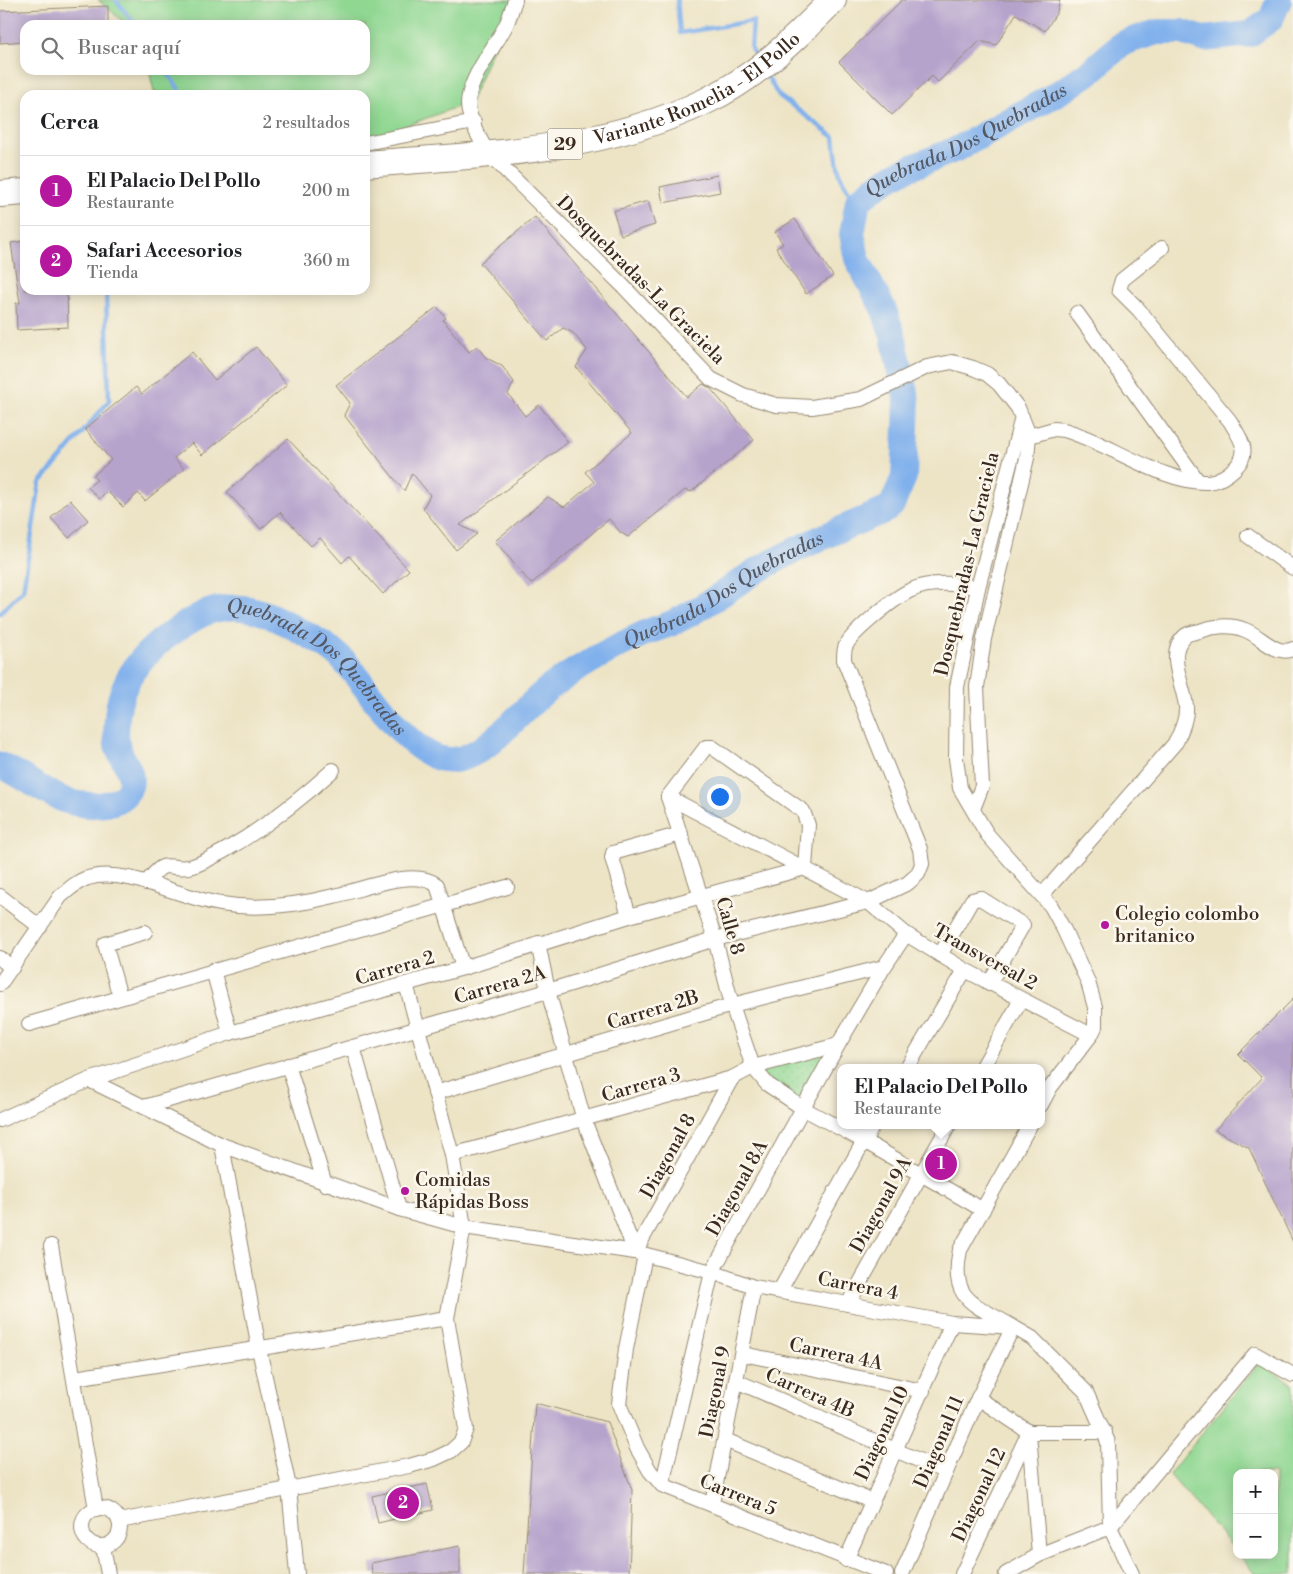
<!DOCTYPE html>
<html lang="es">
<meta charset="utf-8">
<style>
:root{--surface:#fff;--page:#f2f2f2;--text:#202124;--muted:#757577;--line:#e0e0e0;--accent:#b5179e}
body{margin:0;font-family:"Libre Bodoni",serif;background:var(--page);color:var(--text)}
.controls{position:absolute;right:15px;bottom:15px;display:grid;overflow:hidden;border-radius:10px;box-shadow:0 2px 12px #0003}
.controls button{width:45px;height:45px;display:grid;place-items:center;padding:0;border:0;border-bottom:1px solid var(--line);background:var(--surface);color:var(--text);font:25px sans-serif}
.you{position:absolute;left:719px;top:796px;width:18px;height:18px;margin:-12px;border:4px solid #fff;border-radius:50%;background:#1a73e8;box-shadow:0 0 0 8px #1a73e833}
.badge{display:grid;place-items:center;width:32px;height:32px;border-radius:50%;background:var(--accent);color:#fff;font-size:16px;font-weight:700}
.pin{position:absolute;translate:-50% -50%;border:2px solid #fff;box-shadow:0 1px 5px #0006}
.popup{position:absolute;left:837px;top:1064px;width:208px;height:65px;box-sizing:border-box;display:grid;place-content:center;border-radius:10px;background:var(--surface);filter:drop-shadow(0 1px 4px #0005);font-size:16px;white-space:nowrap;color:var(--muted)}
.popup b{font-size:19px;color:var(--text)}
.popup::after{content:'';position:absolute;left:50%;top:100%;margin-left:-10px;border:10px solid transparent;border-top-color:var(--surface)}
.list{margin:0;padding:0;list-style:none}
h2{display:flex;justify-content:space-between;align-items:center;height:65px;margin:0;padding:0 20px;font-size:21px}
h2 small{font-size:16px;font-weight:400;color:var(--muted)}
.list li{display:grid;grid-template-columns:32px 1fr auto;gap:15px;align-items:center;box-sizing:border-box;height:70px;padding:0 20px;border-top:1px solid var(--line)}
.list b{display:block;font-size:19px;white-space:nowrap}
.list p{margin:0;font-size:16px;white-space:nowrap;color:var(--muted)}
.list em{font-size:16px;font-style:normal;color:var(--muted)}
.icon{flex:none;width:28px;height:28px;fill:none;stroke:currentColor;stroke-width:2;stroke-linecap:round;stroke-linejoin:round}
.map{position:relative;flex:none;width:1293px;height:1574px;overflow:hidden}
.search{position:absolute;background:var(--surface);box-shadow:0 2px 12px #0003;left:20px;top:20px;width:350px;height:55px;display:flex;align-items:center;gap:12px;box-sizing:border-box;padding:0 18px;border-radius:15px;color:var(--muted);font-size:19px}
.panel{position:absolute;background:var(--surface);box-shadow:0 2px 12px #0003;left:20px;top:90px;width:350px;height:205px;border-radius:15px}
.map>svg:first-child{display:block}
</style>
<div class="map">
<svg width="1293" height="1574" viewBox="0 0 1293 1574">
<defs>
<pattern id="park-dots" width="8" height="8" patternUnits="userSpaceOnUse" patternTransform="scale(1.25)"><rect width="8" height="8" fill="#90d792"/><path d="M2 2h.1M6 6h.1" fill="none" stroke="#7db97d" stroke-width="1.8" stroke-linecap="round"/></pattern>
</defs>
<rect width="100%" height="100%" fill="#fbf7ec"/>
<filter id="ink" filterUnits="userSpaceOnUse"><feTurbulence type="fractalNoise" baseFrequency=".02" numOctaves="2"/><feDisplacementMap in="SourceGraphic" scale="10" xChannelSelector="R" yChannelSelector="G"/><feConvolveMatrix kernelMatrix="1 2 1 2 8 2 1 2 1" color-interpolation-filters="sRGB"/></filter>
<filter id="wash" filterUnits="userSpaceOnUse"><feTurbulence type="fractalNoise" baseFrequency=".0096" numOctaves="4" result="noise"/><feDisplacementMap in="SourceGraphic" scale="20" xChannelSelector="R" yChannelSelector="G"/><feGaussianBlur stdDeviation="1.12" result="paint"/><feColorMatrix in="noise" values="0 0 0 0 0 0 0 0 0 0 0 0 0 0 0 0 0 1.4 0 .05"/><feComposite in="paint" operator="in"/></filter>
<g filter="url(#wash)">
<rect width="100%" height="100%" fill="#ede4c6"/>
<g fill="#90d792" stroke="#668058">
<path d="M98,0h416l-44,102 -105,39v-46h-189l-22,-3 -5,-22h216v-45h-238z"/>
<path d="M1259,1363l34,21v190h-38l-16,-19h35v-82h-37v79l-68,-78z"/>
</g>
<path fill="url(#park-dots)" stroke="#668058" d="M838,1045l-34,64 -51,-42z"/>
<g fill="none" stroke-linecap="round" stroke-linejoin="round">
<g stroke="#81b1ec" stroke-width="4.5">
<path d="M116,0l19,25"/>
<path d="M677,0l3,33 73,-12 -2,27 6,11"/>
<path d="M165,70l14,19"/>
<path d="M766,74l12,21 56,42c4,29 2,42 24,64"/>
<path d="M0,613l23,-23 17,-107 69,-82 -3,-111"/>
</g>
<path stroke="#81b1ec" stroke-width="26" id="s1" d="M0,765c23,10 43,28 67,36 18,6 56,8 63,-15 4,-16 -8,-25 -12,-38 -3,-9 -2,-20 -1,-30 3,-42 31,-71 65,-92 8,-5 17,-11 26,-14 37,-12 62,2 94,20 13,7 28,15 39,26 27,27 67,101 109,102 36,1 74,-55 103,-75 29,-20 59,-37 92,-52 11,-5 23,-7 33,-13 27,-13 50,-31 75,-47 42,-25 87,-44 133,-63l6,-5 12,-28 3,-76 -14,-65 -9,-26 -27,-51 -5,-25 6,-33 20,-16 22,-13 59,-24 106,-59 27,-19 31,-27 34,-11h25l21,7 47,-5 21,-15 8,-19"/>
</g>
<g id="blocks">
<g fill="#b6a3cc">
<path d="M902,0h158l-3,12 -12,19 -29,-17 -20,31 -16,-4 -42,41 -6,-6 -40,39 -53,-53z"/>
<path d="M108,6v19h-83v16l-25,2v-32z"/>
<path d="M717,175l3,17 -57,11 -3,-16z"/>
<path d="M648,201l7,24 -34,10 -8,-24z"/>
<path d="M535,217l152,180 16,-13 7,4 44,52 -63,52 -6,-2 -57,47 -8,-5 -11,-13 -78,65 -36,-43 53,-44 16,10 30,-25 -9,-10 47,-39 -56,-66 11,-17 -14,-17 -10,-5 -16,13 -67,-78z"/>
<path d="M795,219l38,57 -27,18 -30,-46 7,-4 -8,-12z"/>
<path d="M25,241v49l42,1 1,36 -51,3 -1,-27h4l-9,-60z"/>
<path d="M437,307l9,11 -3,2 26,32 8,-6 8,11 17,9 12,16 -6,12 17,22 14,-11 29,37 -108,83 17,9 -21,16 -33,-42 7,-13 -18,-22 -8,18 -60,-76 6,-12 -14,-18z"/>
<path d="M256,347l31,38 -85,70 -10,-12 -18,15 10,11 -39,32 -7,-8 -15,14 -16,-16 -8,8 -11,-12 9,-7 -4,-4 18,-16 -26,-31 51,-42 6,7 50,-42 23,28z"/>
<path d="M288,439l121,131 -26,24 -34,-38 -7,7 -22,-25 -9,8 -31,-34 -19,17 -34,-37z"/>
<path d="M70,500l18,20 -19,18 -18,-20z"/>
<path d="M1293,999v243l-44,-94 -34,-18 47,-52 -24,-24z"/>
<path d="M535,1403l72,19 25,68 -3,84h-105z"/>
<path d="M427,1484l6,26 -55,13 -6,-27z"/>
<path d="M460,1546v28h-88l-1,-11z"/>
</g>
</g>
</g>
<g filter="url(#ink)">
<use href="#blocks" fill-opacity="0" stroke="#948772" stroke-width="1"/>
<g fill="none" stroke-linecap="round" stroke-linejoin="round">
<defs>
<g id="street">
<path d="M515,0c-3,8 -5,17 -9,25 -11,23 -44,60 -37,87 4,15 12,30 20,42l133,131 89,94 32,16 33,10 36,2 49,-8 66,-32 25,-5 21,6 14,6 12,10 19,24 11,27 -2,23 -43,181 -7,48 5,99 -9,23"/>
<path d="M365,143l109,-21"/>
<path d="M1077,313l121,168"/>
<path d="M1022,417l-44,171 -21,99 -1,71 4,30 27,46 64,72 13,24 24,52 7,25v20l-4,8 -41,53 -9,17"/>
<path d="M1022,438l32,-9 10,1c44,12 99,54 144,52 10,-1 20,-7 27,-14 17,-16 5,-30 -5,-47l-91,-111 -20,-20 3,-10 40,-32"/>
<path d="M1248,536l45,32"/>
<path d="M668,797l47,142 17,66 21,62 14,17 37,25 60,32 119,69"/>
<path d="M668,797l200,105 38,32 59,36 126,65"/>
<path d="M668,797l38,-50h6l91,64 5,14 -3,43"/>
<path d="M146,883c22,-27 17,-13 43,-16 11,-2 25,-11 35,-16 40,-23 75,-50 109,-81"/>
<path d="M1042,895l134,-153c5,-11 11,-23 10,-36 -2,-20 -21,-54 -1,-70 3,-3 11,-4 15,-5 13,-5 31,-7 45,-1 15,5 31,27 48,19"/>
<path d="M0,896l40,31"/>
<path d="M629,916l-17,-58 1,-5 68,-19"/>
<path d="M538,943l10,48 36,129 51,132"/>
<path d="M940,955l32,-55 8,-2 43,27 -34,59"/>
<path d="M0,958l12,10"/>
<path d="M213,970l17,63"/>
<path d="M0,984l60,-87c8,-7 17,-16 28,-19 37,-12 94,21 133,26 37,6 77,1 113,-8 28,-6 79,-29 103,-11l26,83"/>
<path d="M120,997l-15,-53 40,-12"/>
<path d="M29,1024l478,-137"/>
<path d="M353,1047l46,162"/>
<path d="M288,1065l37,119"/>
<path d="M907,1068l58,-98"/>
<path d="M982,1068l39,-68"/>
<path d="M89,1080l133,65 177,64 65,18 171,25 77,20 42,15 94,17 104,19 61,4 19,11 54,54 22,50 2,85 22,47"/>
<path d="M435,1093l297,-88 152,-38"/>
<path d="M144,1107l404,-116 167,-52 153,-37 40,-19 10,-9 4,-10 -2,-15 -76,-189c0,-4 0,-9 1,-12 4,-14 50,-50 64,-57 21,-10 47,-8 69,-3"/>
<path d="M0,1120l89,-40 141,-47 233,-65 166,-52 176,-48"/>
<path d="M222,1145l37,204 30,138 8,87"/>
<path d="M452,1155l280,-77 21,-11 85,-22"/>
<path d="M51,1246l45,263"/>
<path d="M635,1252l97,-174"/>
<path d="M645,1255l-19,94 -7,55 18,44 13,23 12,14 224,89"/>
<path d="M780,1290l93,-165"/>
<path d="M848,1304l101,-179"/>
<path d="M743,1354l180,37"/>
<path d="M75,1378l372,-60"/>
<path d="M736,1381l210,91"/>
<path d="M978,1398l51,34h76"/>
<path d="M1029,1433l10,122"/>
<path d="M725,1440l146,61"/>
<path d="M662,1485l50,-213 126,-227 46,-78 22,-33"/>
<path d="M712,1504l42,-217"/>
<circle cx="101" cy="1527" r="19"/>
<path d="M119,1521l290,-55 25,-7 17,-8 10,-9 5,-13 -19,-111 17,-91 -12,-72 -46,-171"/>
<path d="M103,1546l5,28"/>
<path d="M846,1560l106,-237"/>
<path d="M902,1574l76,-176 35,-71c-38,-23 -64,-26 -53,-77l70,-125"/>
<path d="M962,1574l67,-142"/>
<path d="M1006,1574l33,-19 71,-28 145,-173 38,21"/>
</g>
<g id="highway">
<path id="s2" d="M365,164c115,-9 235,-12 341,-63 49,-23 89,-62 127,-101"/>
<path d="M0,194l25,-2"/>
</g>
</defs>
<use href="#street" stroke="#948772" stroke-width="16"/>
<use href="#highway" stroke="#948772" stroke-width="28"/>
<use href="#street" stroke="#fff" stroke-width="14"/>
<use href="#highway" stroke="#fff" stroke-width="26"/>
</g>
</g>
<g fill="#b5179e" stroke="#fbf7ec" stroke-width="2">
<circle cx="1105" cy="925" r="5"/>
<circle cx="405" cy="1191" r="5"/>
</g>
<g text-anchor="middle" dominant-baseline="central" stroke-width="5" stroke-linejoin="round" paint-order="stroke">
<rect fill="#fbf7ec" stroke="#75685c" stroke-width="1" x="547.5" y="128.5" width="35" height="31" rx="4"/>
<g font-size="18" font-weight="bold" fill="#3b2a1e">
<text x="565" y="144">29</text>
</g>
<g font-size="19" fill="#3b2a1e" stroke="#fbf7ec">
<text stroke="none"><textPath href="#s2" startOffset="346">Variante Romelia - El Pollo</textPath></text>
<text transform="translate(641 280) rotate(45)">Dosquebradas-La Graciela</text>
<text transform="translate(967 564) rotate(-77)">Dosquebradas-La Graciela</text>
<text transform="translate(730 926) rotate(74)">Calle 8</text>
<text transform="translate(985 957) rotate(29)">Transversal 2</text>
<text transform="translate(395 968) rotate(-16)">Carrera 2</text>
<text transform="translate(500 985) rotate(-16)">Carrera 2A</text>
<text transform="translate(653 1010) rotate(-17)">Carrera 2B</text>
<text transform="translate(641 1085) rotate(-16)">Carrera 3</text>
<text transform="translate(668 1156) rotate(-61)">Diagonal 8</text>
<text transform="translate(737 1188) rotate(-61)">Diagonal 8A</text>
<text transform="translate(881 1205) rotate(-61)">Diagonal 9A</text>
<text transform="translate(858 1286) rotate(11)">Carrera 4</text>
<text transform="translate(836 1354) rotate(12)">Carrera 4A</text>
<text transform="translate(715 1392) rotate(-79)">Diagonal 9</text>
<text transform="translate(810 1393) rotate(24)">Carrera 4B</text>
<text transform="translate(882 1433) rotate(-65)">Diagonal 10</text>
<text transform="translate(939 1442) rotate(-67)">Diagonal 11</text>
<text transform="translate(738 1495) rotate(22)">Carrera 5</text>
<text transform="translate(979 1495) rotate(-65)">Diagonal 12</text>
</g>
<g font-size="19" fill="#3b2a1e" stroke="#fbf7ec" text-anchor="start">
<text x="1115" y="914">Colegio colombo<tspan x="1115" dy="22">britanico</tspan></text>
<text x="415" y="1180">Comidas<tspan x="415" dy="22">Rápidas Boss</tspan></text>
</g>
<g font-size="20" font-style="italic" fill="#545966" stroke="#fbf7ec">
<text stroke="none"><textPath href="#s1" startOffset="1621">Quebrada Dos Quebradas</textPath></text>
<text stroke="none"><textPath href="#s1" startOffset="990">Quebrada Dos Quebradas</textPath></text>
<text stroke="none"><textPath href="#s1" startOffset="496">Quebrada Dos Quebradas</textPath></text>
</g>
</g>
</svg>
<div class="controls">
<button>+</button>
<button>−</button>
</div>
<div class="you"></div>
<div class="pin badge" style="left:941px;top:1164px">1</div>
<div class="popup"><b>El Palacio Del Pollo</b>Restaurante</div>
<div class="pin badge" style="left:403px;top:1503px">2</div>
<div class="search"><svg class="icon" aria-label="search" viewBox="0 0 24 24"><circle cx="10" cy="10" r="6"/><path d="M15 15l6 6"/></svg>Buscar aquí</div>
<section class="panel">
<h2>Cerca<small>2 resultados</small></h2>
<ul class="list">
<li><span class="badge">1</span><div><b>El Palacio Del Pollo</b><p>Restaurante</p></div><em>200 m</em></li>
<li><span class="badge">2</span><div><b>Safari Accesorios</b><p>Tienda</p></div><em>360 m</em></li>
</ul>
</section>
</div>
